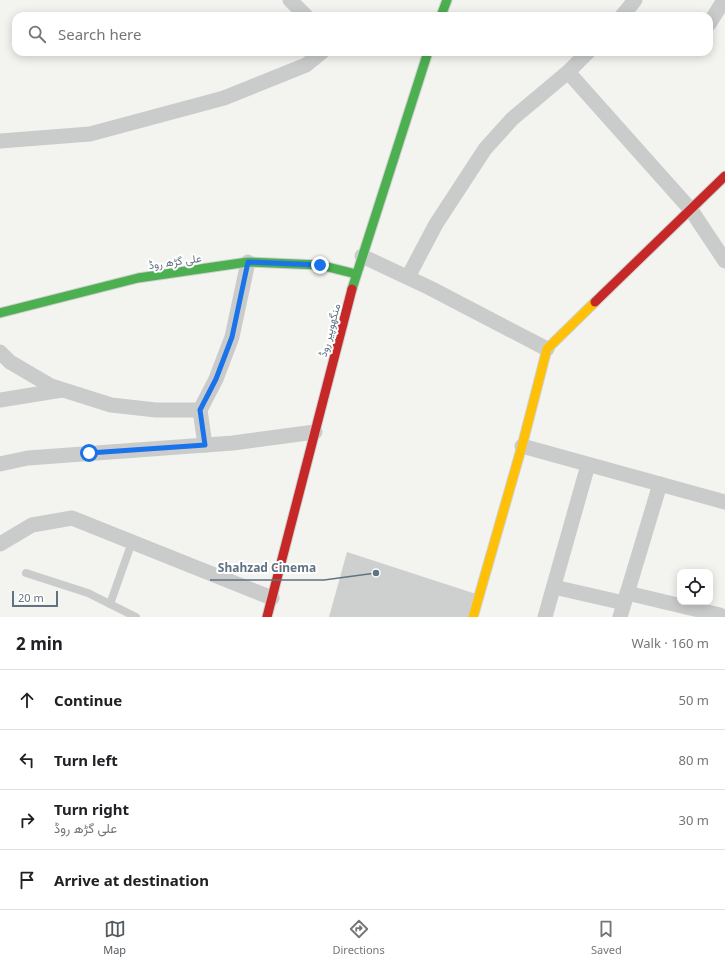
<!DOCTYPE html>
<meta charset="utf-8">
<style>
:root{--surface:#fff;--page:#f2f2f2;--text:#202124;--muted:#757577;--line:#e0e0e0;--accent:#545a5f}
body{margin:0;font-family:"Noto Sans",Vazirmatn,sans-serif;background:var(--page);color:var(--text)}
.controls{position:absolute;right:12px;bottom:12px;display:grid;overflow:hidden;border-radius:8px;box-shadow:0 2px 10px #0003}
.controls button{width:36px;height:36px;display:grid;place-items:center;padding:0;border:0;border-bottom:1px solid var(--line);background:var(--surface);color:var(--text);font:20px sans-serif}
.scale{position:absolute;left:12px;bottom:10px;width:46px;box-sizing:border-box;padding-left:4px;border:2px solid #617382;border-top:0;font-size:11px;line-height:14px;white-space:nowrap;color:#617382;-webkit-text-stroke:3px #fff;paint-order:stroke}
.stop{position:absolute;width:12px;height:12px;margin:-9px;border:3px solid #1a73e8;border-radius:50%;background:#fff}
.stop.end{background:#1a73e8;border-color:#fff;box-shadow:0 1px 4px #0008}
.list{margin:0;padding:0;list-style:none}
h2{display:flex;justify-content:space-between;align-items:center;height:52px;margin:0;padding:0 16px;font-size:17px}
h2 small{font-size:13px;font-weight:400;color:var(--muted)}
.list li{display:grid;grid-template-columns:26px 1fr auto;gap:12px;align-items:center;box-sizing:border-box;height:60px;padding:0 16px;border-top:1px solid var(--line)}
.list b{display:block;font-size:15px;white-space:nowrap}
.list p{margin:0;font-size:13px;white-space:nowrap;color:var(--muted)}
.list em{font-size:13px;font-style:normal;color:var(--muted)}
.icon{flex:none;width:22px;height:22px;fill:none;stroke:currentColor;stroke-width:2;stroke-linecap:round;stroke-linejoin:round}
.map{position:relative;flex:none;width:725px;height:617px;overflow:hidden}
.search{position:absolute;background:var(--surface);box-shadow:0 2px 10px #0003;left:12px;right:12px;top:12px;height:44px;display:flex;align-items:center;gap:10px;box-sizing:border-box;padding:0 14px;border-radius:12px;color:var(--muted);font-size:15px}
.sheet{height:292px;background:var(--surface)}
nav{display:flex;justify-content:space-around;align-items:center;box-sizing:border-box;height:56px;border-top:1px solid var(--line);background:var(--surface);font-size:11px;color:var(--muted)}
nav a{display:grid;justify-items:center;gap:2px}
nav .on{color:var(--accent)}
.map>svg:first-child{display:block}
</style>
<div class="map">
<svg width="725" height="617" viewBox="0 0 725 617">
<rect width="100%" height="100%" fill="#f3f3f0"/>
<path fill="#cecfcf" d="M347,552l129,42 -7,23h-140z"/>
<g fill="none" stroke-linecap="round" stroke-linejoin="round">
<defs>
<g id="fast">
<path d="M441,16l6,-16"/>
<path d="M352,289l76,-237"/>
<path d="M0,313l138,-35 110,-16 72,3 36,9"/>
</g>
<path id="slow" d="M473,617l49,-171 25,-97 48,-47"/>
<g id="jam">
<path d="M595,302l130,-126"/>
<path d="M267,617l85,-328"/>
</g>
</defs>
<use href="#fast" stroke="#cfd1d0" stroke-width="11"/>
<use href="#slow" stroke="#cfd1d0" stroke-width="11"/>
<use href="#jam" stroke="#cfd1d0" stroke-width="11"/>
<g stroke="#cacccc" stroke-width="8">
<path d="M26,573l62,20 48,24"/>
<path d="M110,604l22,-62"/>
</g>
<g stroke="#cacccc" stroke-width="15">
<path d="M290,0l16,16"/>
<path d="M622,16l13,-16"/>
<path d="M709,24l15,-24"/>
<path d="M568,72l123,138 34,51"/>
<path d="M0,141l90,-7 134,-36 82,-33 16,-13"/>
<path d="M362,256l68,32 117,61"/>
<path d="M408,277l28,-53 49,-75 27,-30 56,-47 20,-20"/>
<path d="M0,352l10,10 41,24 60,19 45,5h44l16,-31 16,-42 16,-75"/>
<path d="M0,400l62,-10"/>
<path d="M200,410l5,35"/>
<path d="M522,446l203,56"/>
<path d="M0,464l28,-6 205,-15 82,-11"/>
<path d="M0,544l32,-19 40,-7 200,80"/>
<path d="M554,587l70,16"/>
<path d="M627,593l93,22"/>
<path d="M545,617l43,-152"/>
<path d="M620,617l40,-133"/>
</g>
<use href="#fast" stroke="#4caf50" stroke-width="9"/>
<use href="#slow" stroke="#ffc107" stroke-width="9"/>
<use href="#jam" stroke="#c62828" stroke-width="9"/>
</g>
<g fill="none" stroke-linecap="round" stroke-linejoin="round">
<path stroke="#1a73e8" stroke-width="5" d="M89,453l116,-8 -5,-35 16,-31 16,-42 16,-75 72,3"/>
</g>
<g text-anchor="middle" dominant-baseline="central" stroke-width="4" stroke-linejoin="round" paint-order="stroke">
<g font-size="11" fill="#617382" stroke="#fff">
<text transform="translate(175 261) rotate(-8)">علی گڑھ روڈ</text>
<text transform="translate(329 330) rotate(-75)">منگھوپیر روڈ</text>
</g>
</g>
<path fill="none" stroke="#617382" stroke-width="1.5" d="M376 573L324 580H210"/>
<circle fill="#617382" stroke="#fff" stroke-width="1.5" cx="376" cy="573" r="4"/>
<g font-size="12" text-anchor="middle" font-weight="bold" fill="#617382" stroke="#fff" stroke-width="4" stroke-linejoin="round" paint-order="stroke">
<text x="267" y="572">Shahzad Cinema</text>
</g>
</svg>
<div class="controls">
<button><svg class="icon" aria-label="locate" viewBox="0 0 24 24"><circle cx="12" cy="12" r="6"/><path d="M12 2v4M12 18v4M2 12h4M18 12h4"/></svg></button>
</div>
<div class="scale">20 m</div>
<div class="stop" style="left:89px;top:453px"></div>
<div class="stop end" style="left:320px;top:265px"></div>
<div class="search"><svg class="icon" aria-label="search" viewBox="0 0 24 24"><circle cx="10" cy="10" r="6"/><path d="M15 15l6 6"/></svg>Search here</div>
</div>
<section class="sheet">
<h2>2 min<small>Walk · 160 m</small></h2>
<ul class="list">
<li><svg class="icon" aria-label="ahead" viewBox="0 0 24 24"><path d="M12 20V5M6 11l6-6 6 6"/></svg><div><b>Continue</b></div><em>50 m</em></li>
<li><svg class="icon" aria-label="left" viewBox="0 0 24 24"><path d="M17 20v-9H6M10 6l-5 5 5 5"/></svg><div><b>Turn left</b></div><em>80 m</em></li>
<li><svg class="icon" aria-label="right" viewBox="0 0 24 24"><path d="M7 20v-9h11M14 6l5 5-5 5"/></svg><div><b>Turn right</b><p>علی گڑھ روڈ</p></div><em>30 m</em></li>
<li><svg class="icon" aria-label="arrive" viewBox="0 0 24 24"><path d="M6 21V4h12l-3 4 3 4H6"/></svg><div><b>Arrive at destination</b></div></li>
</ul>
</section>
<nav>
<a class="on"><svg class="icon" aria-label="map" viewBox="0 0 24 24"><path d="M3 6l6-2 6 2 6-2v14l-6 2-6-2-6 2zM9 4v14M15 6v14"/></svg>Map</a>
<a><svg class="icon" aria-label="directions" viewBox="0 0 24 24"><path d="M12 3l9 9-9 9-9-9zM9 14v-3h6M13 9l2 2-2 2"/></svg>Directions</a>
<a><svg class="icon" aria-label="saved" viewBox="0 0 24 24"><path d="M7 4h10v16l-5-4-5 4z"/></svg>Saved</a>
</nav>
